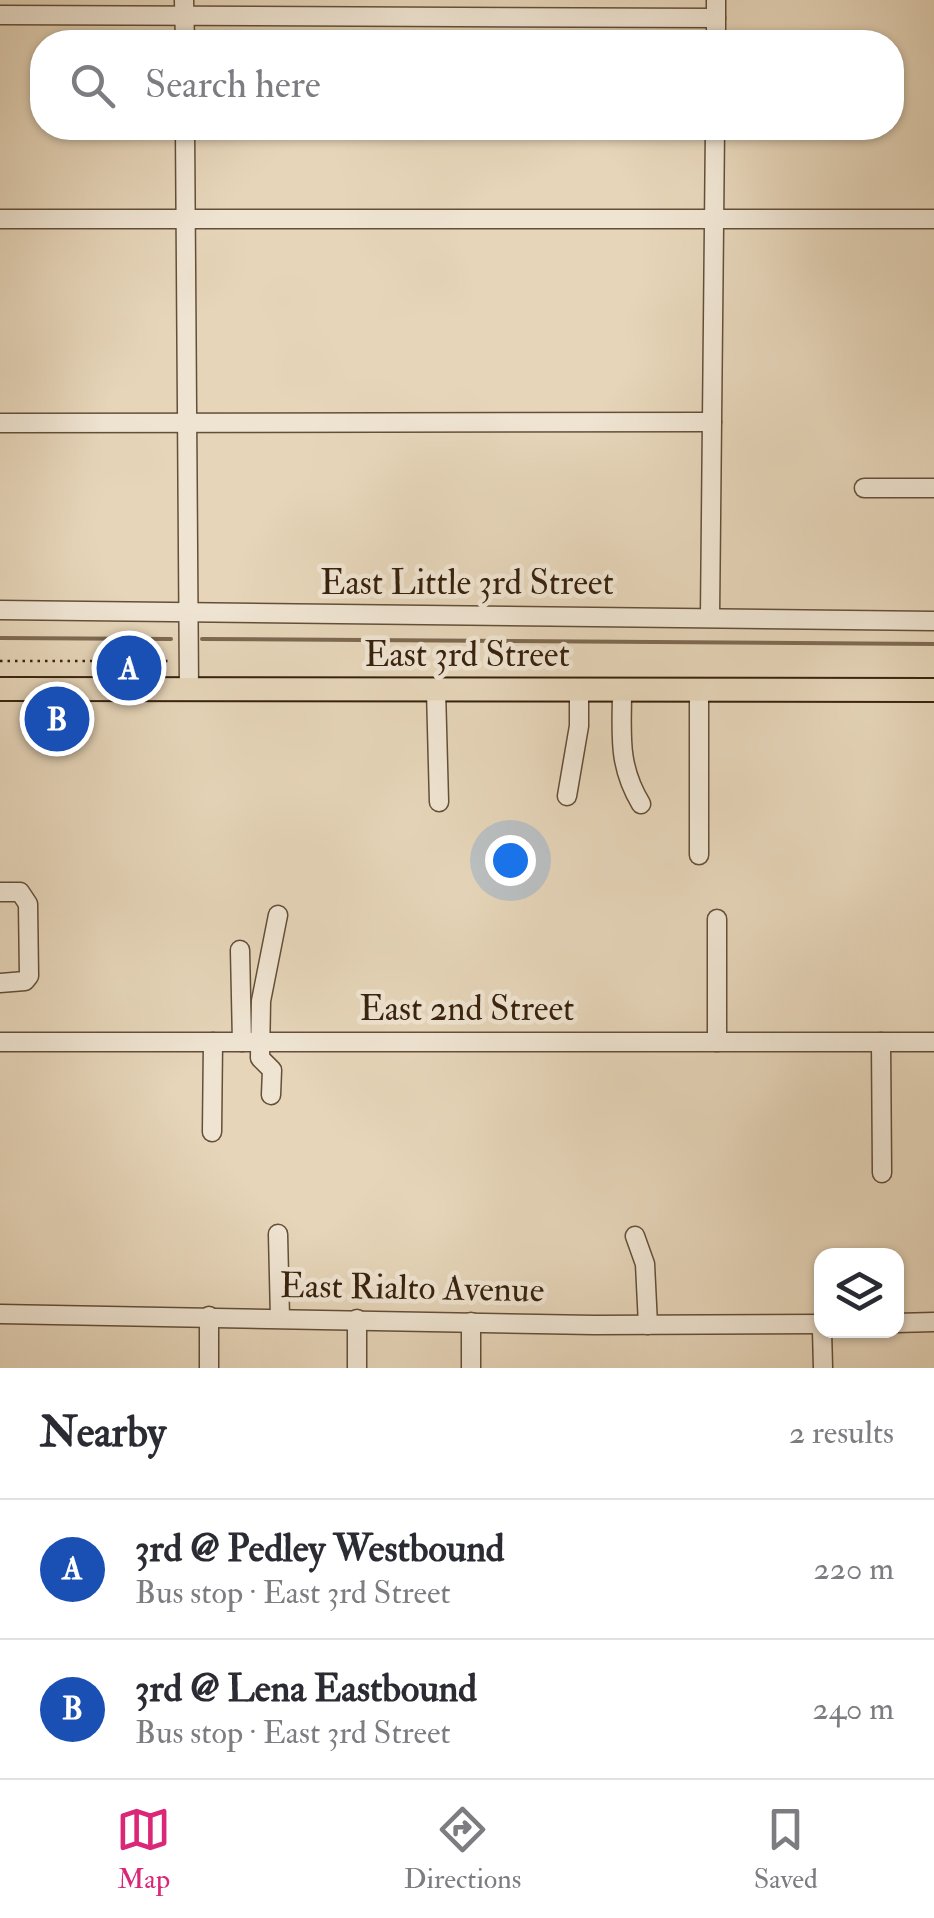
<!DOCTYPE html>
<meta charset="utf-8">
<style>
:root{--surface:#fff;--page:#f7f7f7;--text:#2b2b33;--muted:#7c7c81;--line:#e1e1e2;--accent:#db2777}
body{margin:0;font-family:"IM FELL Double Pica",serif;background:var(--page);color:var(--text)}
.controls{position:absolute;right:30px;bottom:30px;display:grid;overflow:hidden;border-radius:20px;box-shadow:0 2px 8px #0004}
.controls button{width:90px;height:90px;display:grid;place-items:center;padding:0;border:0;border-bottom:2px solid var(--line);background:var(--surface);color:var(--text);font:50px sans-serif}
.you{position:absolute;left:510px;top:860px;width:35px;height:35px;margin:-25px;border:8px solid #fff;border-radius:50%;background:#1a73e8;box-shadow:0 0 0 15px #1a73e833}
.badge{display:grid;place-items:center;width:65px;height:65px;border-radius:50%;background:var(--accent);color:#fff;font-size:32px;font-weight:700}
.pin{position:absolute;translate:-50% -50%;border:5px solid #fff;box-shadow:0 2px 10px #0006}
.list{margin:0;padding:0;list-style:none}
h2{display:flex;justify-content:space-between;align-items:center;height:130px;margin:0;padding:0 40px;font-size:42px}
h2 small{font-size:32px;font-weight:400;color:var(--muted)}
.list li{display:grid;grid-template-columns:65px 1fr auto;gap:30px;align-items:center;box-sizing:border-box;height:140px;padding:0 40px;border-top:2px solid var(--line)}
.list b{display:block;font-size:38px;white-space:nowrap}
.list p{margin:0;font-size:32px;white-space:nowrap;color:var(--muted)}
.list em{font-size:32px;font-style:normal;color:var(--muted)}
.icon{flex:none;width:55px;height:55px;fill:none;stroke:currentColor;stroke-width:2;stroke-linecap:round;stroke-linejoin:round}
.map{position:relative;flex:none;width:934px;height:1368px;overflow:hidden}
.search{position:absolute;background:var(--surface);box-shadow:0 2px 8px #0004;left:30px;right:30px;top:30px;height:110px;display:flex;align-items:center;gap:25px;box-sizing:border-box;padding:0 35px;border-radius:40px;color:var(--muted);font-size:38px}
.sheet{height:410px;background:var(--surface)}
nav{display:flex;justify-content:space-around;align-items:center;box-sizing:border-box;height:140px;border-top:2px solid var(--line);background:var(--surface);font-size:28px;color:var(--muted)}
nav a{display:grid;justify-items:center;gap:5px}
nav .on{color:var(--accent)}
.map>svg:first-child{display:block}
</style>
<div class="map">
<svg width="934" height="1368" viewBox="0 0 934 1368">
<rect width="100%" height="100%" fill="#e6d5b9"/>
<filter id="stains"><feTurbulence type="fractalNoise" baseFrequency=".002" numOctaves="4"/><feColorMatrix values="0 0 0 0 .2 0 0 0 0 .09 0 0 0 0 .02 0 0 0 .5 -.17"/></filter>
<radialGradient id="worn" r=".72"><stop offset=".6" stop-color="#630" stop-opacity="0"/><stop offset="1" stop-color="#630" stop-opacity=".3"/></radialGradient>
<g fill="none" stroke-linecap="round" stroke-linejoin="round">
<g stroke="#7d6951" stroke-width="4">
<path d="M0,638l171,1"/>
<path d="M202,639l732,5"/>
</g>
<defs>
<g id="minor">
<path d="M184,0l1,42"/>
<path d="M0,15l716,3"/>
<path d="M716,42v-42"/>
<path d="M185,128l4,561"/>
<path d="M0,219h934"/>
<path d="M0,423l712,-1"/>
<path d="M864,488h70"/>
<path d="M0,610l934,11"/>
<path d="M710,616l5,-488"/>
<path d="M699,689v166"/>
<path d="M436,690l3,112"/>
<path d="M622,690c0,44 -5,74 19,114"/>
<path d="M567,796l12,-70v-37"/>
<path d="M0,892h20l8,12 1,72 -4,5 -25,2"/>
<path d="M717,919v123"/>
<path d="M240,950l2,92"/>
<path d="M0,1042h934"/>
<path d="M881,1042l1,131"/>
<path d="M271,1095l1,-25 -12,-12 1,-57 17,-86"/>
<path d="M212,1132l1,-90"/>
<path d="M278,1234l2,84"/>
<path d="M635,1236l10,28 3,61"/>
<path d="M0,1314l594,11 228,-1"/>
<path d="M896,1323l38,-1"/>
<path d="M822,1330l1,38"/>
<path d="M209,1368v-52"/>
<path d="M357,1368v-49"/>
<path d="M471,1368v-46"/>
</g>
<path id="major" d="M0,689l934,1"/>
</defs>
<use href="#minor" stroke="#644f38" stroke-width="21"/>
<use href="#major" stroke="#38220d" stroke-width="26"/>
<path stroke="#38220d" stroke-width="2.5" stroke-dasharray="2.5 5" stroke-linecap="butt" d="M0,661h172"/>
<use href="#minor" stroke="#efe4d2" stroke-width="18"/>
<use href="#major" stroke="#e6d5b9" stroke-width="22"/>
</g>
<g text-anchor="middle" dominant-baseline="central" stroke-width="9" stroke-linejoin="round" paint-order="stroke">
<g font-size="35" fill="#38220d" stroke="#efe4d2">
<text x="467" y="583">East Little 3rd Street</text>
<text x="467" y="655">East 3rd Street</text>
<text x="467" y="1009">East 2nd Street</text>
<text transform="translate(412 1288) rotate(1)">East Rialto Avenue</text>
</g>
</g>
<rect width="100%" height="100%" filter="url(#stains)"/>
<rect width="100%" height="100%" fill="url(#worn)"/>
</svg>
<div class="controls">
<button><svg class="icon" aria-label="layers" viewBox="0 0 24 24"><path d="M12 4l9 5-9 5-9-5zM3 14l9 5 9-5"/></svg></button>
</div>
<div class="you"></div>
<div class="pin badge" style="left:129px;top:668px;background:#1a4fb4">A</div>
<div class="pin badge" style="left:57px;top:719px;background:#1a4fb4">B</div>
<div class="search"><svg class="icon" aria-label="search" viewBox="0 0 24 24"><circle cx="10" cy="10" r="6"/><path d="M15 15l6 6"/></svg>Search here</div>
</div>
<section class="sheet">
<h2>Nearby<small>2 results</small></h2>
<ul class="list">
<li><span class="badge" style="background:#1a4fb4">A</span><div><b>3rd @ Pedley Westbound</b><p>Bus stop · East 3rd Street</p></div><em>220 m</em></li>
<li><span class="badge" style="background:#1a4fb4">B</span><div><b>3rd @ Lena Eastbound</b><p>Bus stop · East 3rd Street</p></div><em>240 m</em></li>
</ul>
</section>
<nav>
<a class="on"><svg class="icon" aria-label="map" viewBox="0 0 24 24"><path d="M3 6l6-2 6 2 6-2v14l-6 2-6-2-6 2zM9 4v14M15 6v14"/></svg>Map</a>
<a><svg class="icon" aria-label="directions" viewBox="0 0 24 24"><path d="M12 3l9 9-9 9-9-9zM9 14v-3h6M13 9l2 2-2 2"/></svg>Directions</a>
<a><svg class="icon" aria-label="saved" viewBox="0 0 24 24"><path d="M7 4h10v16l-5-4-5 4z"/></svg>Saved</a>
</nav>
